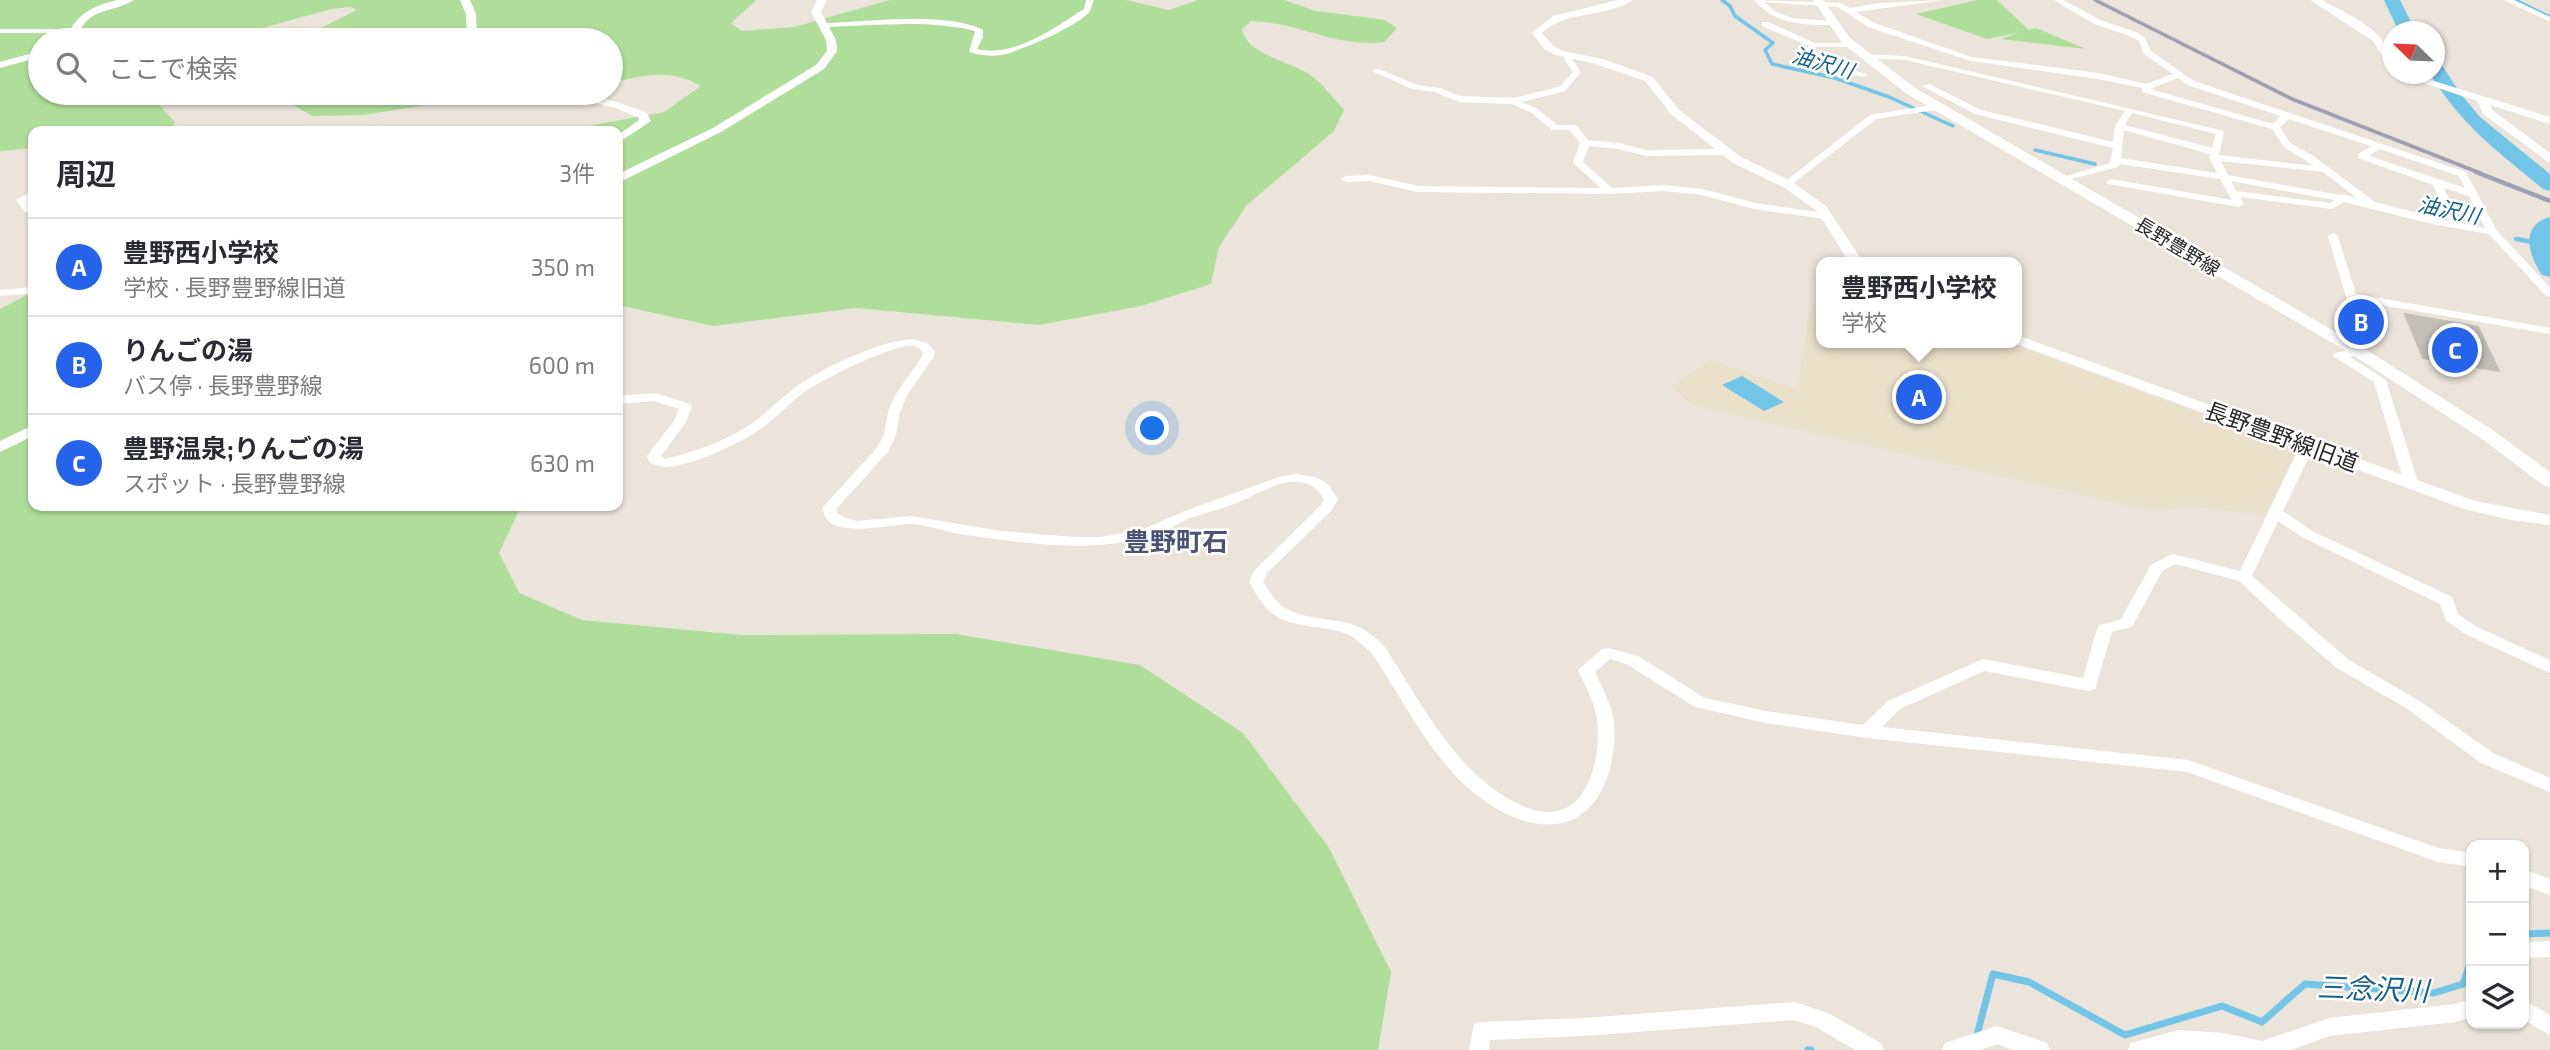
<!DOCTYPE html>
<html lang="ja">
<meta charset="utf-8">
<style>
:root{--surface:#fff;--page:#f7f7f7;--text:#2b2b33;--muted:#7c7c81;--line:#e1e1e2;--accent:#2563eb}
body{margin:0;font-family:"Exo 2","Noto Sans JP",sans-serif;background:var(--page);color:var(--text)}
.controls{position:absolute;right:21px;bottom:21px;display:grid;overflow:hidden;border-radius:14px;box-shadow:0 2px 5px #0004}
.controls button{width:63px;height:63px;display:grid;place-items:center;padding:0;border:0;border-bottom:2px solid var(--line);background:var(--surface);color:var(--text);font:35px sans-serif}
.compass{position:absolute;left:2382px;top:21px;width:63px;height:63px;border-radius:50%;background:var(--surface);box-shadow:0 2px 5px #0004;rotate:293deg}
.you{position:absolute;left:1153px;top:429px;width:24px;height:24px;margin:-18px;border:5px solid #fff;border-radius:50%;background:#1a73e8;box-shadow:0 0 0 10px #1a73e833}
.badge{display:grid;place-items:center;width:46px;height:46px;border-radius:50%;background:var(--accent);color:#fff;font-size:23px;font-weight:700}
.pin{position:absolute;translate:-50% -50%;border:4px solid #fff;box-shadow:0 2px 7px #0006}
.popup{position:absolute;left:1816px;top:257px;width:206px;height:91px;box-sizing:border-box;display:grid;place-content:center;border-radius:14px;background:var(--surface);filter:drop-shadow(0 2px 5px #0005);font-size:23px;white-space:nowrap;color:var(--muted)}
.popup b{font-size:26px;color:var(--text)}
.popup::after{content:'';position:absolute;left:50%;top:100%;margin-left:-14px;border:14px solid transparent;border-top-color:var(--surface)}
.list{margin:0;padding:0;list-style:none}
h2{display:flex;justify-content:space-between;align-items:center;height:91px;margin:0;padding:0 28px;font-size:30px}
h2 small{font-size:23px;font-weight:400;color:var(--muted)}
.list li{display:grid;grid-template-columns:46px 1fr auto;gap:21px;align-items:center;box-sizing:border-box;height:98px;padding:0 28px;border-top:2px solid var(--line)}
.list b{display:block;font-size:26px;white-space:nowrap}
.list p{margin:0;font-size:23px;white-space:nowrap;color:var(--muted)}
.list em{font-size:23px;font-style:normal;color:var(--muted)}
.icon{flex:none;width:38px;height:38px;fill:none;stroke:currentColor;stroke-width:2;stroke-linecap:round;stroke-linejoin:round}
.map{position:relative;flex:none;width:2550px;height:1050px;overflow:hidden}
.search{position:absolute;background:var(--surface);box-shadow:0 2px 5px #0004;left:28px;top:28px;width:595px;height:77px;display:flex;align-items:center;gap:18px;box-sizing:border-box;padding:0 24px;border-radius:38px;color:var(--muted);font-size:26px}
.panel{position:absolute;background:var(--surface);box-shadow:0 2px 5px #0004;left:28px;top:126px;width:595px;height:385px;border-radius:14px}
.map>svg:first-child{display:block}
</style>
<div class="map">
<svg width="2550" height="1050" viewBox="0 0 2550 1050">
<rect width="100%" height="100%" fill="#eae4db"/>
<path fill="#ebe1cb" d="M1821,308v35h189l286,107 -30,65 -78,-8 -36,4 -460,-106 -21,-19 39,-26 87,29 12,-78z"/>
<g fill="#afde9a">
<path d="M0,0h756l-25,23 11,8 52,-4 96,-27h236l43,10 29,-10h86l32,11 69,9 12,8 -13,14c-48,6 -85,-20 -133,-21l-9,8c5,26 47,32 67,45 13,8 24,25 35,36l-10,21 -87,74 -28,42 -8,37 -70,22 -102,19 -183,-17 -143,18 -95,-21v-174h-56l102,-19 37,-26c-30,-18 -57,-11 -90,-3v-43h-184l-18,-3 -16,3h-96l60,-30 -6,-3 -19,2 -63,17 -34,14h-195v53h108l27,29 -3,8 -6,1h-133v17l-33,3z"/>
<path d="M1977,0h20l32,30 7,-2 50,21 -85,-10 17,-6 -31,6 -71,-25z"/>
<path d="M311,93h258l-55,7 -73,3 -78,12 -51,1 -19,-11z"/>
<path d="M33,292v214h488l-22,47 20,40 63,27 159,15 215,-1 184,31 103,68 86,115 62,124 -13,78h-1378v-741z"/>
</g>
<path fill="#73c5e7" d="M1742,376l42,26 -20,9 -42,-26z"/>
<g fill="none" stroke-linecap="round" stroke-linejoin="round">
<g stroke="#73c5e7" stroke-width="3.5">
<path d="M1722,0l8,6 5,10 38,27 -8,7 7,14 63,14 54,19 64,29"/>
<path d="M2515,0l35,17"/>
<path d="M2035,150l60,14"/>
</g>
<path stroke="#73c5e7" stroke-width="4.5" d="M2516,239l22,4"/>
<g stroke="#73c5e7" stroke-width="7">
<path d="M2524,934l26,-1"/>
<path d="M1808,1050h3"/>
<path d="M1973,1050l20,-76 36,8 96,53 97,-29 40,16 43,-38 129,9 29,-9 8,-24"/>
</g>
<g fill="#73c5e7" fill-rule="evenodd">
<path d="M2384,0h16l16,32h-17z"/>
<path d="M2434,61l6,1 20,31 20,24 70,57v17l-7,-2c-48,-40 -79,-61 -113,-115h4z"/>
<path d="M2550,217v60l-8,-2c-13,-19 -23,-50 8,-58z"/>
</g>
</g>
<path fill="#c2beb8" stroke="#c5c0b5" stroke-width="2" d="M2405,314l73,13 21,44 -76,-13z"/>
<g fill="none" stroke-linecap="round" stroke-linejoin="round">
<g fill="#fff" fill-rule="evenodd">
<path d="M1086,0h8c-1,1 -3,10 -4,11 -9,14 -70,40 -88,44 -12,2 -22,0 -33,-3l6,-21c-49,-12 -101,-5 -151,-4l-4,-2 4,-2c41,-1 124,-12 159,7v7l-6,12c37,9 77,-21 107,-40z"/>
<path d="M1754,0l86,3 10,5 30,-5 64,-3 -88,12 18,11 98,34 126,16 48,11 27,-10 -29,-20 -5,-13 -9,-5 -36,-12 -40,-24h9l37,20 36,12 9,6 6,13 43,30 272,91 31,59 53,56v10l-4,-1 -57,-62 -57,-10 -88,-22 -12,7 -92,-12 4,7 -5,3 -131,-23 -2,-2 5,-3 121,21 -12,-21 -100,-15 -2,3 -55,14v-4l47,-14 3,-15 -138,-34 -53,-28 7,-2 52,26 132,32 2,-16 10,-15 -220,-51 -42,-2 -4,-2 4,-2 42,2 319,75 -5,24 95,11 -30,-19 -12,-18 -130,-37v-4l-44,-9 -127,-18 -103,-34 -30,-20 -74,-5 12,10 16,6 39,3 4,2 -4,2c-29,0 -56,-1 -77,-25zM2178,78l10,7 93,31 -8,8 -123,-35zM2132,113l84,21 -4,14 -87,-23zM2289,119l82,27 -13,8v4l75,27 15,36 -73,-19 -63,-47 -22,-12 -10,-16zM2124,130l86,24 -1,3 8,16 -96,-15zM2380,149l79,27 6,12 -96,-32zM2221,161l102,11 35,27 -14,-5 -4,1 -112,-20zM2231,181l103,19 -4,3 -94,-12zM2444,188l25,8 16,32 -26,-5z"/>
<path d="M2504,0h10l36,17v5z"/>
<path d="M1762,22h6l47,21h40v4h-39l-5,6 10,8 46,13 -4,3 -48,-12 -13,-12 7,-7 -47,-20z"/>
<path d="M0,29h72l4,2 -4,2h-72z"/>
<path d="M1568,53l4,2 1,6 8,11 -16,19 -43,11 16,7 19,16h19l12,15 31,3 27,7 81,-1 5,3 -5,3 -81,1 -27,-7 -30,-3 -6,16 29,26 52,-3 39,4 52,14 70,10 5,3 -5,3 -71,-10 -52,-14 -38,-4 -54,3 -192,-2 -49,-11 -23,1 -5,-3 5,-3 23,-1 49,11 183,2 -28,-25 7,-20 -10,-13h-18l-20,-17 -20,-9 -53,-2 -24,-10 -23,-3 -40,-18 7,-2 38,16 23,3 20,8 54,2 45,-11 14,-15 -8,-11 -1,-6z"/>
<path d="M1938,104l3,1v4l-65,10 -86,67 -8,-2 88,-69z"/>
<path d="M33,190v7l-6,4 4,5 2,-1v7h-8l-9,-12z"/>
<path d="M2333,233l5,3 18,58 194,34v6l-192,-33 14,45 -8,4 -1,5 -13,2 36,23 32,102 -2,3h-10l-2,-3 -30,-100 -41,-26 2,-3 14,-3 1,-4 10,-2 -32,-108z"/>
<path d="M33,287v6l-33,3v-6z"/>
<path d="M913,339l14,4 8,8 -1,6 -27,38 -7,17 -4,23 -8,17 -51,56v5l6,4 14,4 54,-5 90,15 75,6h24l44,-8 38,-17 100,-36 15,-2 18,3 12,6 11,16 -6,11 -65,63 -4,9c5,7 10,16 17,22 21,18 54,12 79,23 10,5 18,12 26,20 30,46 58,101 101,136 15,13 42,29 62,29 43,0 53,-59 49,-92 -2,-18 -12,-34 -19,-50l24,-21 6,-1 30,8 67,42 61,13 97,14 25,-24 95,-42 100,19 14,-49 3,-4 21,-6 30,-54 17,-9 5,-2 67,17 60,-125 7,-4 7,4 -31,65 29,20 140,66 6,17 19,13 73,33v13l-83,-38 -21,-14 -6,-17 -138,-67 -24,-16 -26,55 97,84 69,40 75,53 57,25v14l-69,-29 -75,-55 -69,-40 -54,-46 -44,-41 -64,-17 -13,7 -30,56 -20,5 -17,57 -6,2 -105,-20 -84,38 -18,18 306,33 250,88 33,5v14l-33,-5 -251,-90 -320,-34 -101,-15 -71,-16 -69,-43 -16,-5 -15,13c6,14 15,29 18,44 3,19 1,40 -5,59 -23,69 -86,57 -134,18 -43,-35 -70,-92 -101,-138 -8,-8 -15,-16 -26,-21 -25,-10 -58,-4 -79,-24 -8,-8 -13,-19 -19,-28l5,-11 67,-66 3,-6c-5,-7 -10,-14 -20,-16 -23,-6 -50,13 -70,21 -15,6 -31,9 -46,15 -11,5 -22,12 -34,16 -65,20 -134,8 -200,-2 -14,-3 -28,-8 -42,-9 -20,-1 -89,19 -89,-17l52,-57 9,-15 4,-23 7,-17 27,-38 1,-5c-3,-3 -5,-5 -9,-6 -18,-4 -92,34 -108,45 -15,10 -27,24 -41,35 -21,16 -73,40 -99,41 -5,0 -11,-3 -16,-4l-3,-7 27,-35 5,-12 -25,-8 -36,3v-8l37,-3 35,11 2,3 -6,15 -25,34 4,3c28,-7 56,-16 80,-31 17,-10 30,-25 46,-37 25,-21 90,-51 122,-52z"/>
<path d="M2524,869l26,10v16l-26,-10z"/>
<path d="M2550,941v16l-26,1v-16z"/>
<path d="M2471,999v18l-16,5 -126,14 -38,14h-163l3,-7 47,-13 46,3 38,8 67,-23 126,-14z"/>
<path d="M2524,1000l26,15v20l-26,-15z"/>
<path d="M1794,1002l34,11 53,30 3,7h-29l-39,-23 -22,-7 -210,16 -94,4 -1,10h-20l5,-26 7,-2 103,-4z"/>
<path d="M1997,1026l50,17 3,7h-37l-16,-6 -17,6h-38l3,-7z"/>
</g>
<g fill="#fff" fill-rule="evenodd">
<path d="M117,0h17c-25,15 -46,5 -58,40h-10c8,-25 26,-34 51,-40z"/>
<path d="M460,0h10l6,14 1,26h-10l-1,-26z"/>
<path d="M817,0h10l-6,12 15,28 1,11 -13,18 -103,63 -103,51v-9l95,-46 103,-63 11,-14 -1,-11 -15,-28z"/>
<path d="M1619,0h14c-28,19 -66,9 -91,33l11,13 10,5 40,8 50,18 26,33 62,47 50,24 35,25 37,56h-14l-32,-51 -34,-24 -50,-24 -62,-49 -26,-33 -49,-17 -40,-9 -11,-5 -13,-17 21,-17z"/>
<path d="M2310,0h12c26,15 70,31 70,67l-4,-1 -15,-25z"/>
<path d="M40,51v6l-40,11v-6z"/>
<path d="M2397,74h14l139,43v7l-60,-19 2,5 58,43v10l-67,-49 -6,-13z"/>
<path d="M431,93h77l-5,3c-19,1 -57,9 -72,-3z"/>
<path d="M558,93c31,0 60,8 89,20l4,8 -33,22v-8l21,-15 -1,-3 -25,-10 -54,-12z"/>
<path d="M2017,335l458,166 75,14v10l-39,-5 -47,-11 -450,-166h3z"/>
<path d="M33,425v11l-33,16v-11z"/>
</g>
<path fill="#fff" fill-rule="evenodd" d="M1813,0h10l27,38 65,50 450,261 129,82 56,41v15l-7,-2 -61,-46 -129,-84 -446,-261 -65,-51z"/>
<path stroke="#9ea0b2" stroke-width="3.5" d="M2095,0l197,99 188,74"/>
<path stroke="#9ea0b2" stroke-width="4.5" d="M2476,172l74,29"/>
</g>
<g text-anchor="middle" dominant-baseline="central" stroke-width="5" stroke-linejoin="round" paint-order="stroke">
<g font-size="19" fill="#282828" stroke="#fff">
<text transform="translate(2178 246) rotate(31)">長野豊野線</text>
</g>
<g font-size="21" font-style="italic" fill="#156290" stroke="#fff">
<text transform="translate(1823 62) rotate(16)">油沢川</text>
<text transform="translate(2449 209) rotate(12)">油沢川</text>
</g>
<g font-size="23" fill="#282828" stroke="#fff">
<text transform="translate(2282 436) rotate(20)">長野豊野線旧道</text>
</g>
<g font-size="26" font-weight="bold" fill="#4c5276" stroke="#fff">
<text x="1176" y="540">豊野町石</text>
</g>
<g font-size="28" font-style="italic" fill="#156290" stroke="#fff">
<text transform="translate(2373 988) rotate(2)">三念沢川</text>
</g>
</g>
</svg>
<div class="controls">
<button>+</button>
<button>−</button>
<button><svg class="icon" aria-label="layers" viewBox="0 0 24 24"><path d="M12 4l9 5-9 5-9-5zM3 14l9 5 9-5"/></svg></button>
</div>
<svg class="compass" viewBox="-18 -18 36 36"><path d="M0-13l5 13h-10z" fill="#e53935"/><path d="M0 13l5-13h-10z" fill="#7c7c81"/></svg>
<div class="you"></div>
<div class="pin badge" style="left:1919px;top:397px">A</div>
<div class="popup"><b>豊野西小学校</b>学校</div>
<div class="pin badge" style="left:2361px;top:322px">B</div>
<div class="pin badge" style="left:2455px;top:350px">C</div>
<div class="search"><svg class="icon" aria-label="search" viewBox="0 0 24 24"><circle cx="10" cy="10" r="6"/><path d="M15 15l6 6"/></svg>ここで検索</div>
<section class="panel">
<h2>周辺<small>3件</small></h2>
<ul class="list">
<li><span class="badge">A</span><div><b>豊野西小学校</b><p>学校 · 長野豊野線旧道</p></div><em>350 m</em></li>
<li><span class="badge">B</span><div><b>りんごの湯</b><p>バス停 · 長野豊野線</p></div><em>600 m</em></li>
<li><span class="badge">C</span><div><b>豊野温泉;りんごの湯</b><p>スポット · 長野豊野線</p></div><em>630 m</em></li>
</ul>
</section>
</div>
